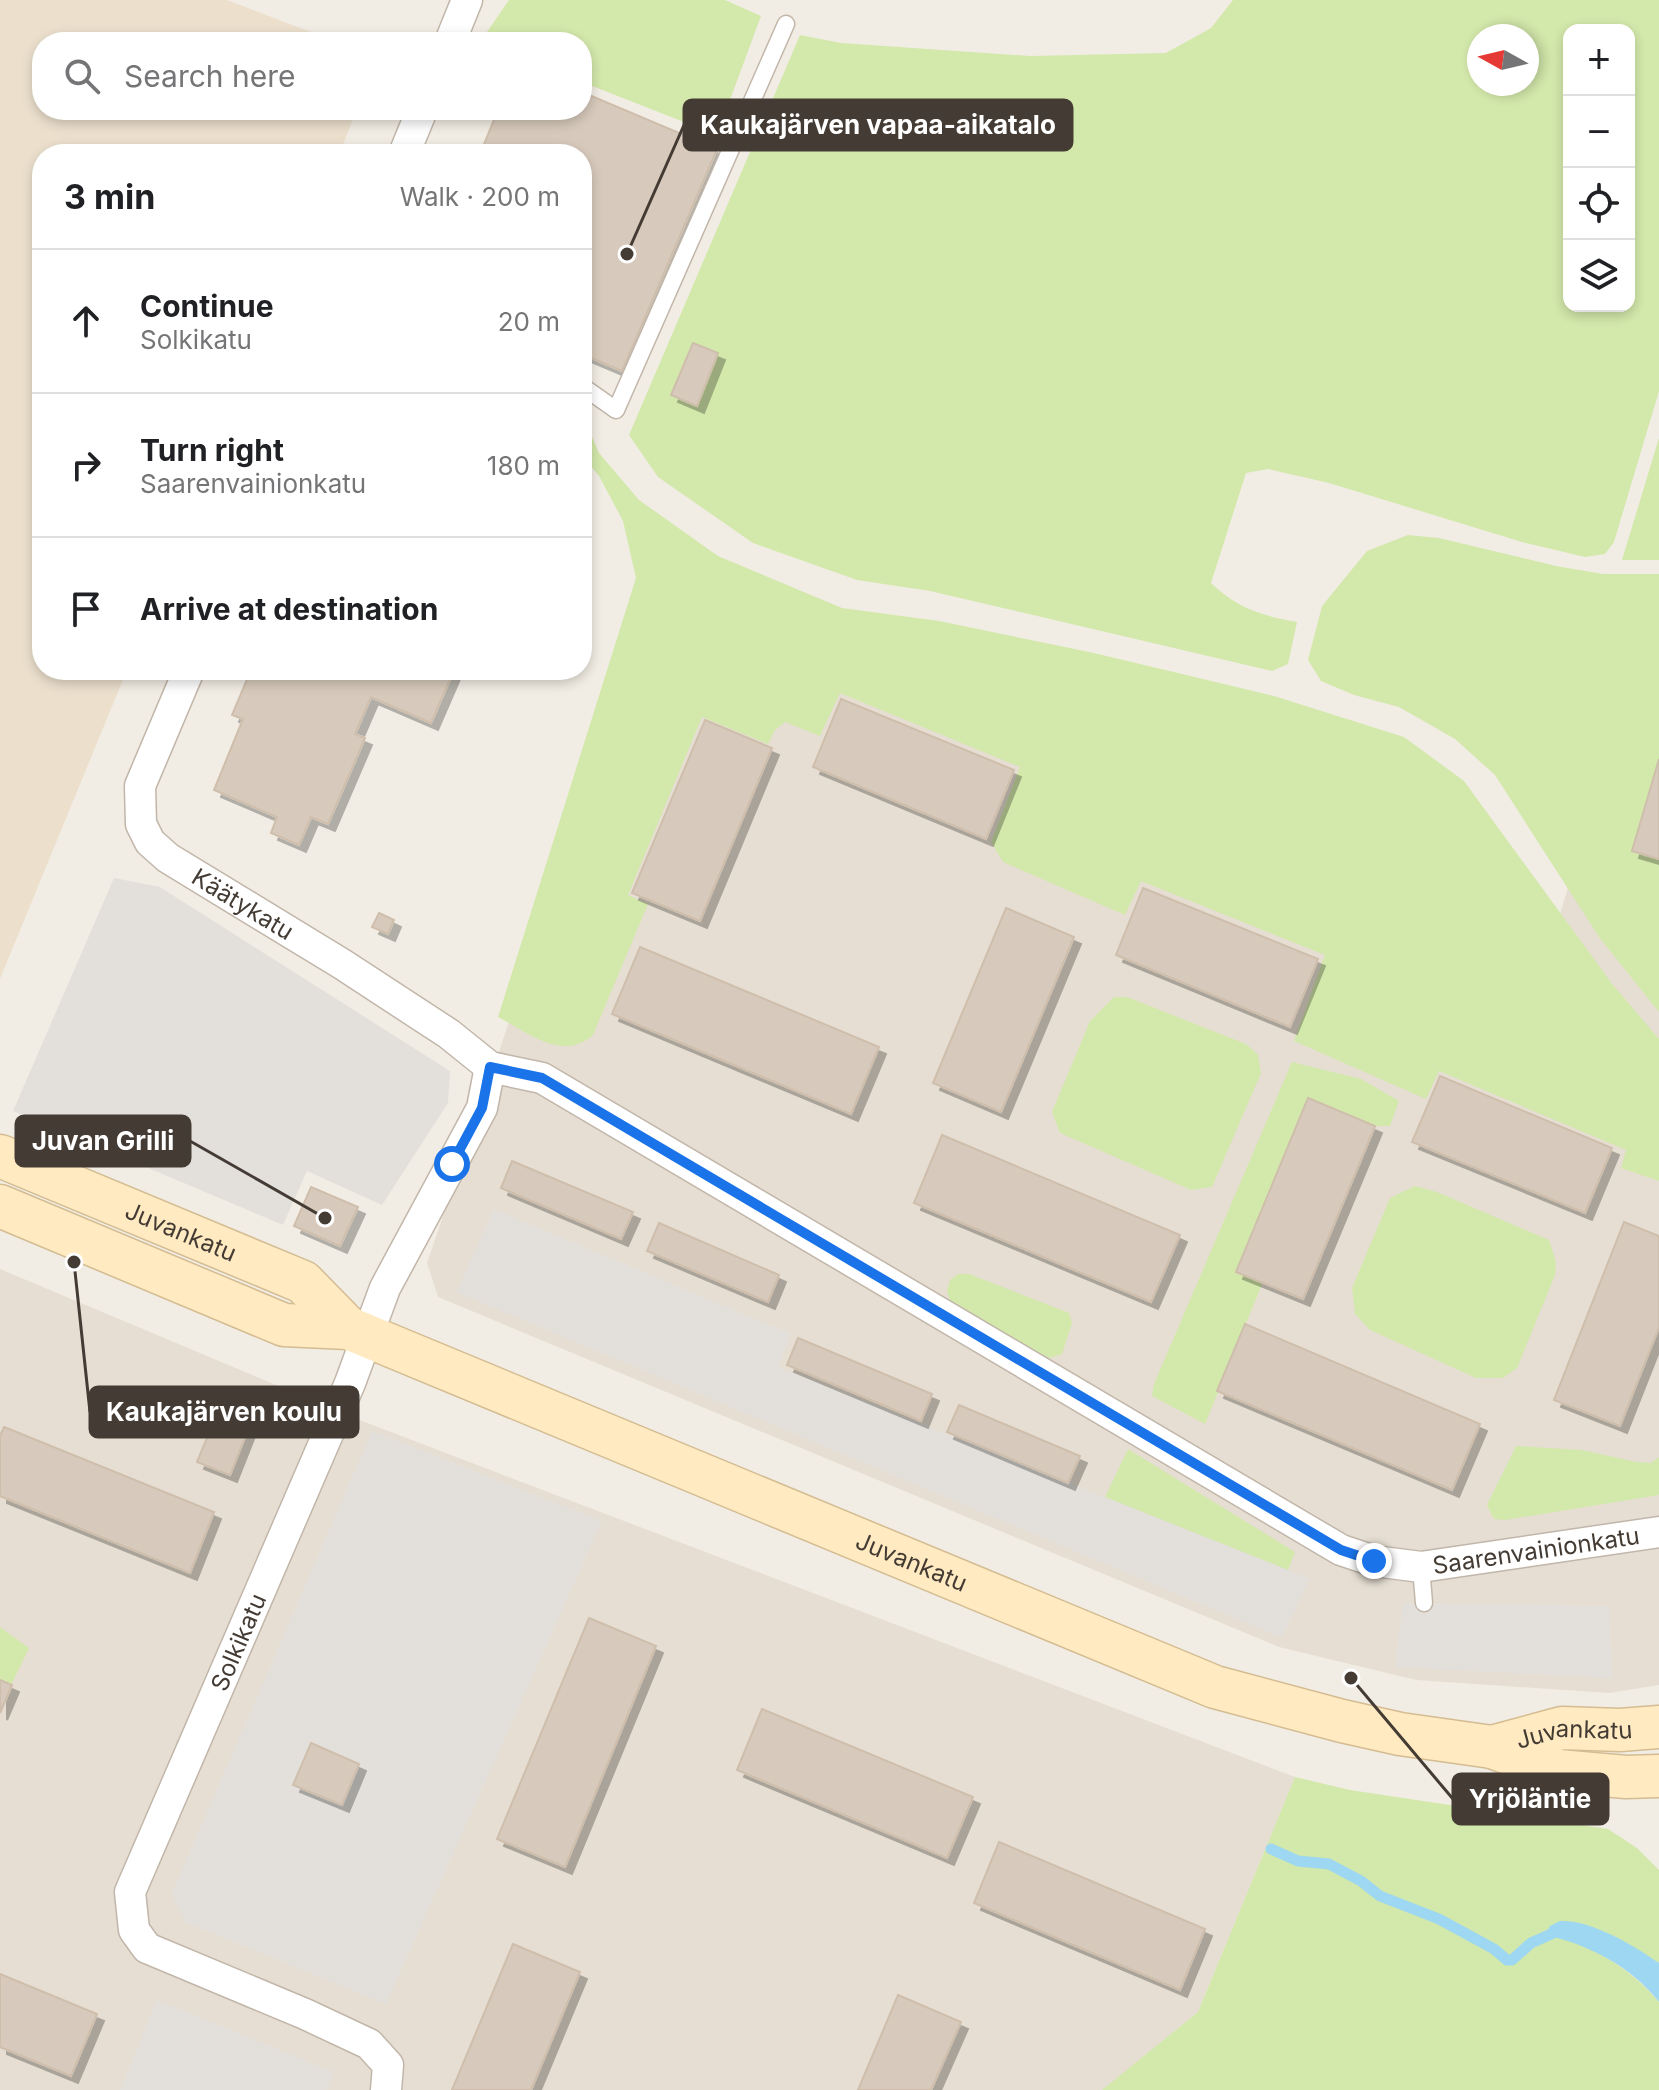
<!DOCTYPE html>
<meta charset="utf-8">
<style>
:root{--surface:#fff;--page:#f6f6f6;--text:#202124;--muted:#757577;--line:#e0e0e0}
body{margin:0;font-family:Inter,sans-serif;background:var(--page);color:var(--text)}
.controls{position:absolute;right:24px;top:24px;display:grid;overflow:hidden;border-radius:16px;box-shadow:0 4px 12px #0003}
.controls button{width:72px;height:72px;display:grid;place-items:center;padding:0;border:0;border-bottom:2px solid var(--line);background:var(--surface);color:var(--text);font:40px sans-serif}
.compass{position:absolute;left:1467px;top:24px;width:72px;height:72px;border-radius:50%;background:var(--surface);box-shadow:0 4px 12px #0003;rotate:278deg}
.stop{position:absolute;width:24px;height:24px;margin:-18px;border:6px solid #1a73e8;border-radius:50%;background:#fff}
.stop.end{background:#1a73e8;border-color:#fff;box-shadow:0 2px 8px #0008}
.list{margin:0;padding:0;list-style:none}
h2{display:flex;justify-content:space-between;align-items:center;height:104px;margin:0;padding:0 32px;font-size:34px}
h2 small{font-size:26px;font-weight:400;color:var(--muted)}
.list li{display:grid;grid-template-columns:52px 1fr auto;gap:24px;align-items:center;box-sizing:border-box;height:144px;padding:0 32px;border-top:2px solid var(--line)}
.list b{display:block;font-size:30px;white-space:nowrap}
.list p{margin:0;font-size:26px;white-space:nowrap;color:var(--muted)}
.list em{font-size:26px;font-style:normal;color:var(--muted)}
.icon{flex:none;width:44px;height:44px;fill:none;stroke:currentColor;stroke-width:2;stroke-linecap:round;stroke-linejoin:round}
.map{position:relative;flex:none;width:1659px;height:2090px;overflow:hidden}
.search{position:absolute;background:var(--surface);box-shadow:0 4px 12px #0003;left:32px;top:32px;width:560px;height:88px;display:flex;align-items:center;gap:20px;box-sizing:border-box;padding:0 28px;border-radius:32px;color:var(--muted);font-size:30px}
.panel{position:absolute;background:var(--surface);box-shadow:0 4px 12px #0003;left:32px;top:144px;width:560px;height:536px;border-radius:32px}
.map>svg:first-child{display:block}
</style>
<div class="map">
<svg width="1659" height="2090" viewBox="0 0 1659 2090">
<defs>
<filter id="shadow"><feDropShadow dx="7" dy="7" stdDeviation="0" flood-color="#0004"/></filter>
</defs>
<rect width="100%" height="100%" fill="#f2ede4"/>
<g fill="#e6ded2">
<path d="M1659,589v1096l-50,8 -193,-13 -137,-33 -841,-350 -11,-34 169,-497 181,-137 751,390z"/>
<path d="M0,1269l357,150 938,358 -97,235 -95,78h-1103z"/>
</g>
<path fill="#ece0cd" d="M0,0h227l110,42h-295v68h315l-18,44h-297v516h85l-127,309z"/>
<g fill="#d3e8ab" fill-rule="evenodd">
<path d="M509,0h216l36,16 -44,119 -135,-53v-40h-102z"/>
<path d="M1233,0h426v391l-45,151 -9,12 -20,3 -63,-15 -193,-59 -61,-14 -22,4 -35,110c26,25 51,33 86,39l-9,42 -16,7 -342,-80 -73,-11 -104,-37 -95,-66 -29,-42 171,-400 41,8 189,13 136,-3 45,-25zM1569,30h60v276h-60zM1479,36h48v48h-48z"/>
<path d="M587,425l12,28 40,47 79,56 124,52 97,13 155,32 180,43 130,41 60,44 149,204 46,54v142l-38,-13 5,-18 -187,-79 -13,28 -132,-58 31,-86 -184,-74 -16,34 -122,-53 -12,-20 29,-75 -180,-74 -20,43 -35,-14 -10,8 -7,14 -66,-27 -74,178 20,9 -55,131c-31,27 -64,-2 -95,-18l138,-439 -13,-57 -24,-45 -17,-21v-29z"/>
<path d="M1659,438v122h-37z"/>
<path d="M1408,535l31,3 117,28 47,8h56v185l-27,92 27,9v152l-60,-75 -104,-162 -40,-36 -56,-32 -45,-12 -33,-14 -13,-21 14,-54 45,-55z"/>
<path d="M1114,997h13l119,47 12,11 3,18 -49,114 -21,3 -131,-57 -8,-21 38,-91z"/>
<path d="M1292,1062l69,17 38,22 -9,25h-15l-67,-28 -45,184 -58,142 -53,-28 2,-12z"/>
<path d="M1415,1186l22,6 112,48 7,22 -1,13 -38,93 -14,10h-27l-106,-48 -15,-16 -3,-26 38,-90z"/>
<path d="M958,1274h11l100,39 3,10 -10,31 -12,4 -34,-14 -66,-43 -3,-10 3,-11z"/>
<path d="M1516,1446l66,4 54,12 15,1 8,-6v38l-154,25 -11,-1 -7,-14z"/>
<path d="M1128,1449l167,103 -7,18 -183,-73z"/>
<path d="M0,1627l29,21 -29,60z"/>
<path d="M1295,1777l55,13 258,39 29,19 22,22v93l-53,-30 -59,3c38,2 89,37 112,66v88h-557l96,-78z"/>
</g>
<g fill="#e3e0dc">
<path d="M114,878l46,9 290,184 -2,32 -66,102 -75,-34 -24,54 -270,-114z"/>
<path d="M494,1209l297,125 -13,33 532,212 -28,59 -826,-346z"/>
<path d="M372,1431l230,90 -216,483 -201,-82 -13,-29z"/>
<path d="M1403,1603l206,3 3,72 -217,-11z"/>
<path d="M157,2000l177,72 -7,18h-207z"/>
</g>
<path fill="#9ed7f1" d="M1560,1921c32,-1 73,24 99,42v39c-27,-35 -71,-58 -114,-67l5,-9z"/>
<g fill="none" stroke-linecap="round" stroke-linejoin="round">
<path stroke="#9ed7f1" stroke-width="11" d="M1271,1849l27,12 31,3 32,17 19,15 59,23 55,30 13,11h5l19,-17 27,-12"/>
</g>
<g fill="#d7cabc" stroke="#cfbeac" stroke-width="2" filter="url(#shadow)">
<path d="M582,92l135,57 -95,222 -40,-17v-200h-102l18,-44h84z"/>
<path d="M693,343l25,10 -21,53 -26,-11z"/>
<path d="M251,670h203l-23,53 -60,-26 -16,37 10,4 -37,86 -17,-7 -12,28 -28,-12 6,-16 -63,-27 29,-71 -11,-4z"/>
<path d="M841,699l173,71 -28,69 -173,-72z"/>
<path d="M705,720l67,28 -72,173 -68,-28z"/>
<path d="M1659,759v100l-27,-8z"/>
<path d="M1143,888l175,71 -28,68 -174,-72z"/>
<path d="M1006,908l68,29 -73,175 -68,-29z"/>
<path d="M379,913l15,7 -6,14 -16,-7z"/>
<path d="M640,947l239,100 -28,67 -239,-100z"/>
<path d="M1440,1076l172,72 -27,65 -173,-71z"/>
<path d="M1308,1098l67,28 -72,173 -67,-27z"/>
<path d="M942,1135l238,100 -29,67 -237,-99z"/>
<path d="M512,1161l121,51 -12,27 -120,-51z"/>
<path d="M311,1187l47,20 -18,39 -46,-20z"/>
<path d="M1624,1222l35,14v91l-39,99 -66,-26z"/>
<path d="M659,1223l120,52 -11,27 -121,-51z"/>
<path d="M1245,1324l235,100 -28,66 -235,-99z"/>
<path d="M798,1338l134,56 -11,27 -134,-56z"/>
<path d="M959,1405l121,51 -12,27 -121,-51z"/>
<path d="M219,1409l32,13 -21,53 -33,-13z"/>
<path d="M4,1427l210,85 -24,61 -190,-77v-60z"/>
<path d="M589,1618l67,28 -91,221 -68,-28z"/>
<path d="M0,1680l12,5 -12,28z"/>
<path d="M762,1709l211,88 -26,61 -210,-88z"/>
<path d="M311,1743l48,21 -17,41 -49,-20z"/>
<path d="M999,1842l206,87 -25,61 -206,-87z"/>
<path d="M513,1944l67,28 -49,118h-79z"/>
<path d="M0,1974l97,40 -26,62 -71,-29z"/>
<path d="M898,1995l63,27 -30,68h-73z"/>
</g>
<g fill="none" stroke-linecap="round" stroke-linejoin="round">
<defs>
<g id="lane">
<path d="M582,386l34,24 170,-386"/>
<path d="M1421,1567l3,36"/>
</g>
<g id="street">
<path d="M450,42l17,-42"/>
<path d="M404,154l18,-44"/>
<path id="s1" d="M189,670l-49,116 1,38 9,18 18,16 174,106 107,70 41,33 52,11 799,472 33,11 47,6 238,-35"/>
<path id="s2" d="M386,2090l2,-25 -19,-21 -64,-30 -158,-66 -13,-18 -4,-38 220,-509 35,-95 97,-180 8,-41"/>
</g>
<g id="secondary">
<path id="s3" d="M0,1156l303,126 45,46"/>
<path id="s4" d="M0,1206l284,119 64,3 867,359 127,34 58,13 92,13 66,24 68,6 33,-1"/>
<path id="s5" d="M1492,1747l70,-19 58,2 39,-3"/>
</g>
</defs>
<use href="#lane" stroke="#c1b6a9" stroke-width="19"/>
<use href="#street" stroke="#c1b6a9" stroke-width="33"/>
<use href="#secondary" stroke="#d4bc92" stroke-width="45"/>
<use href="#lane" stroke="#fff" stroke-width="16"/>
<use href="#street" stroke="#fff" stroke-width="30"/>
<use href="#secondary" stroke="#ffeac1" stroke-width="42"/>
</g>
<g fill="none" stroke-linecap="round" stroke-linejoin="round">
<path stroke="#1a73e8" stroke-width="10" d="M452,1164l30,-56 8,-41 52,11 799,472 33,11"/>
</g>
<g text-anchor="middle" dominant-baseline="central" stroke-width="7" stroke-linejoin="round" paint-order="stroke">
<g font-size="24" fill="#443c34" stroke="#fff">
<text stroke="none"><textPath href="#s1" startOffset="296">Käätykatu</textPath></text>
<text stroke="none"><textPath href="#s3" startOffset="196">Juvankatu</textPath></text>
<text stroke="none"><textPath href="#s1" startOffset="1772">Saarenvainionkatu</textPath></text>
<text stroke="none"><textPath href="#s4" startOffset="982">Juvankatu</textPath></text>
<text stroke="none"><textPath href="#s2" startOffset="628">Solkikatu</textPath></text>
<text stroke="none"><textPath href="#s5" startOffset="84">Juvankatu</textPath></text>
</g>
</g>
<path fill="none" stroke="#443c34" stroke-width="3" d="M627 254L684 125M325 1218L190 1141M74 1262L90 1412M1351 1678L1453 1799"/>
<g fill="#443c34" stroke="#fff" stroke-width="3">
<circle cx="627" cy="254" r="8"/>
<circle cx="325" cy="1218" r="8"/>
<circle cx="74" cy="1262" r="8"/>
<circle cx="1351" cy="1678" r="8"/>
</g>
<g fill="#443c34" stroke="#443c34" stroke-width="3">
<rect x="684" y="100" width="388" height="50" rx="8"/>
<rect x="16" y="1116" width="174" height="50" rx="8"/>
<rect x="90" y="1387" width="268" height="50" rx="8"/>
<rect x="1453" y="1774" width="155" height="50" rx="8"/>
</g>
<g font-size="26" text-anchor="middle" font-weight="bold" fill="#fff">
<text x="878" y="134">Kaukajärven vapaa-aikatalo</text>
<text x="103" y="1150">Juvan Grilli</text>
<text x="224" y="1421">Kaukajärven koulu</text>
<text x="1530" y="1808">Yrjöläntie</text>
</g>
</svg>
<div class="controls">
<button>+</button>
<button>−</button>
<button><svg class="icon" aria-label="locate" viewBox="0 0 24 24"><circle cx="12" cy="12" r="6"/><path d="M12 2v4M12 18v4M2 12h4M18 12h4"/></svg></button>
<button><svg class="icon" aria-label="layers" viewBox="0 0 24 24"><path d="M12 4l9 5-9 5-9-5zM3 14l9 5 9-5"/></svg></button>
</div>
<svg class="compass" viewBox="-18 -18 36 36"><path d="M0-13l5 13h-10z" fill="#e53935"/><path d="M0 13l5-13h-10z" fill="#757577"/></svg>
<div class="stop" style="left:452px;top:1164px"></div>
<div class="stop end" style="left:1374px;top:1561px"></div>
<div class="search"><svg class="icon" aria-label="search" viewBox="0 0 24 24"><circle cx="10" cy="10" r="6"/><path d="M15 15l6 6"/></svg>Search here</div>
<section class="panel">
<h2>3 min<small>Walk · 200 m</small></h2>
<ul class="list">
<li><svg class="icon" aria-label="ahead" viewBox="0 0 24 24"><path d="M12 20V5M6 11l6-6 6 6"/></svg><div><b>Continue</b><p>Solkikatu</p></div><em>20 m</em></li>
<li><svg class="icon" aria-label="right" viewBox="0 0 24 24"><path d="M7 20v-9h11M14 6l5 5-5 5"/></svg><div><b>Turn right</b><p>Saarenvainionkatu</p></div><em>180 m</em></li>
<li><svg class="icon" aria-label="arrive" viewBox="0 0 24 24"><path d="M6 21V4h12l-3 4 3 4H6"/></svg><div><b>Arrive at destination</b></div></li>
</ul>
</section>
</div>
